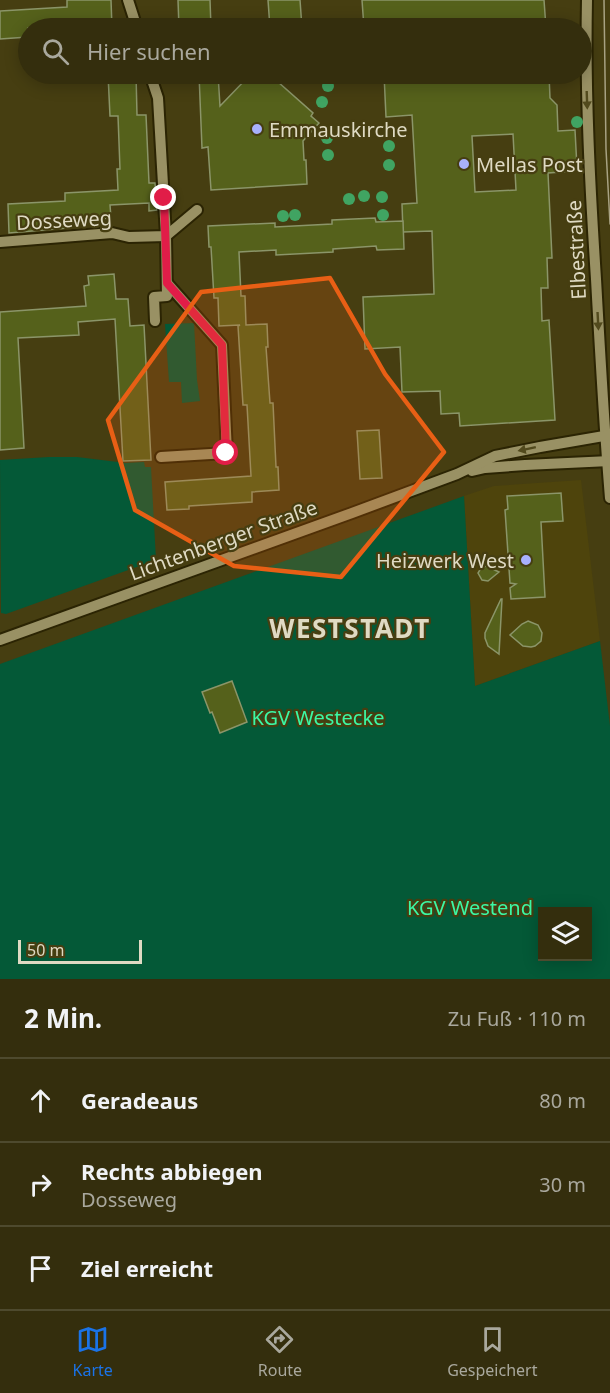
<!DOCTYPE html>
<html lang="de">
<meta charset="utf-8">
<style>
:root{--surface:#342e0d;--page:#3c3616;--text:#f1f3f6;--muted:#a9a89d;--line:#4e4a2e;--accent:#1a73e8}
body{margin:0;font-family:"Noto Sans",sans-serif;background:var(--page);color:var(--text)}
.controls{position:absolute;right:18px;bottom:18px;display:grid;overflow:hidden;border-radius:0px;box-shadow:0 3px 15px #0003}
.controls button{width:54px;height:54px;display:grid;place-items:center;padding:0;border:0;border-bottom:2px solid var(--line);background:var(--surface);color:var(--text);font:30px sans-serif}
.scale{position:absolute;left:18px;bottom:15px;width:124px;box-sizing:border-box;padding-left:6px;border:3px solid #dfdac3;border-top:0;font-size:16px;line-height:21px;white-space:nowrap;color:#dfdac3;-webkit-text-stroke:4px #463e11;paint-order:stroke}
.stop{position:absolute;width:18px;height:18px;margin:-14px;border:4px solid #e11d48;border-radius:50%;background:#fff}
.stop.end{background:#e11d48;border-color:#fff;box-shadow:0 2px 6px #0008}
.list{margin:0;padding:0;list-style:none}
h2{display:flex;justify-content:space-between;align-items:center;height:78px;margin:0;padding:0 24px;font-size:26px}
h2 small{font-size:20px;font-weight:400;color:var(--muted)}
.list li{display:grid;grid-template-columns:39px 1fr auto;gap:18px;align-items:center;box-sizing:border-box;height:84px;padding:0 24px;border-top:2px solid var(--line)}
.list b{display:block;font-size:22px;white-space:nowrap}
.list p{margin:0;font-size:20px;white-space:nowrap;color:var(--muted)}
.list em{font-size:20px;font-style:normal;color:var(--muted)}
.icon{flex:none;width:33px;height:33px;fill:none;stroke:currentColor;stroke-width:2;stroke-linecap:round;stroke-linejoin:round}
.map{position:relative;flex:none;width:610px;height:979px;overflow:hidden}
.search{position:absolute;background:var(--surface);box-shadow:0 3px 15px #0003;left:18px;right:18px;top:18px;height:66px;display:flex;align-items:center;gap:15px;box-sizing:border-box;padding:0 21px;border-radius:33px;color:var(--muted);font-size:22px}
.sheet{height:330px;background:var(--surface)}
nav{display:flex;justify-content:space-around;align-items:center;box-sizing:border-box;height:84px;border-top:2px solid var(--line);background:var(--surface);font-size:16px;color:var(--muted)}
nav a{display:grid;justify-items:center;gap:3px}
nav .on{color:var(--accent)}
.map>svg:first-child{display:block}
</style>
<div class="map">
<svg width="610" height="979" viewBox="0 0 610 979">
<rect width="100%" height="100%" fill="#463e11"/>
<path fill="#4e440c" d="M581,480l19,161 -125,45 -11,-190 30,-10z"/>
<g fill="#045937" fill-rule="evenodd">
<path d="M194,323l3,57 3,21 -18,2 -1,-21h-12l-4,-58z"/>
<path d="M49,457h28l49,6 18,-1 1,5h6l5,93 -150,54 -5,-1 -1,-153z"/>
<path d="M464,496l11,190 125,-45 10,85v253h-610v-315zM542,912h46v44h-46z"/>
</g>
<g fill="#55611b" stroke="#8b9569" stroke-width="1.5" fill-rule="evenodd">
<path d="M67,0h44l1,28h-14l-1,-8 -38,2 1,6h-32v9l-28,2v-28l67,-4z"/>
<path d="M178,0h32l1,28h-32z"/>
<path d="M268,0h32l2,28h-32z"/>
<path d="M362,0h182l2,28h-182z"/>
<path d="M108,74h28l1,41h9l3,68h6l2,27 -8,1v-8l-39,2 1,13 -45,3 1,7 -58,5 -1,-29 57,-3v-8l53,-3 -1,-21h3l-2,-53h-8z"/>
<path d="M199,74h19l2,32 31,-32h18l44,39 -2,3 8,7 -16,18 1,19h2l1,24 -96,6 -3,-43 -6,1z"/>
<path d="M384,74h165l1,24 7,7 1,26 17,-1 2,38h-2v3l-27,2 4,85h-5l1,30h-7l1,33 7,-1 6,100 -95,6 -1,-13 -18,1 -1,-23 -38,1 -2,-45 -35,2 -2,-52 71,-3 -2,-63 -29,1 -1,-28 15,-1 -5,-88 -26,2zM513,134l3,56 -41,2 -3,-56z"/>
<path d="M375,218l1,4 27,-1 1,28 -27,1 -1,-4 -43,3v3l-57,3v-5l-37,2 2,44h4l1,29 21,-1 1,23h-2l4,56h3l3,64h2l1,23 -27,2v10l-63,4v3l-22,1 -2,-28 86,-6 -4,-71h-4l-5,-79 2,-1 -21,1 -1,-28h-4l-3,-51h-2l-1,-21 67,-3v4l57,-3v-4z"/>
<path d="M114,274l2,25h12l2,27 14,-1 7,135 -28,1 -8,-142 -37,3 1,13 -61,3 6,110 -24,2v-138l86,-6 -2,-20 5,-1 -1,-9z"/>
<path d="M379,430l3,48 -22,1 -3,-48z"/>
<path d="M561,493l2,28 -22,1 4,75 -34,2 -1,-11 6,-4 -6,-1 -5,-73 3,-1 -1,-13z"/>
<path d="M486,566l13,6 -11,9 -6,-1 -4,-7 3,-5z"/>
<path d="M501,599h1l-3,55 -11,-8 -3,-8v-5z"/>
<path d="M528,621l10,4 4,8 -1,8 -6,5 -4,1 -8,-1 -13,-11 12,-11z"/>
<path d="M232,681l15,41 -27,11 -8,-21 -2,1 -8,-21z"/>
</g>
<g fill="none" stroke-linecap="round" stroke-linejoin="round">
<defs>
<g id="minor">
<path d="M128,0l9,28"/>
<path d="M587,0c-2,93 3,186 9,279 4,73 8,146 14,219"/>
<path d="M150,74l8,24 8,138 1,60 -13,1 1,24"/>
<path d="M0,242l112,-9 17,4 37,-1 31,-26"/>
<path d="M161,457l66,-4 -5,-108 -55,-62"/>
<path d="M472,471l13,-3 40,-3 85,-4"/>
<path d="M0,640l352,-127 105,-39 38,-18 45,-9 70,-12"/>
</g>
</defs>
<use href="#minor" stroke="#2b2403" stroke-width="14"/>
<use href="#minor" stroke="#999164" stroke-width="10"/>
<path stroke="#a8a283" stroke-width="1.5" d="M604,0l2,149 4,75"/>
</g>
<g fill="#40a462">
<circle cx="328" cy="86" r="6"/>
<circle cx="322" cy="102" r="6"/>
<circle cx="577" cy="122" r="6"/>
<circle cx="327" cy="138" r="6"/>
<circle cx="389" cy="146" r="6"/>
<circle cx="328" cy="155" r="6"/>
<circle cx="389" cy="165" r="6"/>
<circle cx="364" cy="196" r="6"/>
<circle cx="382" cy="197" r="6"/>
<circle cx="349" cy="199" r="6"/>
<circle cx="295" cy="215" r="6"/>
<circle cx="383" cy="215" r="6"/>
<circle cx="283" cy="216" r="6"/>
</g>
<defs><path id="oneway-solid" d="M-6-.8H1V-3.2L6.5 0L1 3.2V.8H-6Z" transform="scale(1.5)"/></defs>
<g fill="#524a1d">
<use href="#oneway-solid" transform="translate(587 100) rotate(88)"/>
<use href="#oneway-solid" transform="translate(598 321) rotate(87)"/>
<use href="#oneway-solid" transform="translate(527 449) rotate(168)"/>
</g>
<g fill="none" stroke-linecap="round" stroke-linejoin="round">
<path stroke="#e11d48" stroke-width="8" d="M164,198l3,85 55,62 4,108"/>
</g>
<path fill="#e85f15" fill-opacity="0.2" stroke="#e85f15" stroke-width="4.5" stroke-linejoin="round" d="M330,278l55,96 59,78 -103,125 -107,-11 -99,-56 -27,-90 93,-128z"/>
<g fill="#a8b0fc" stroke="#463e11" stroke-width="2">
<circle cx="257" cy="129" r="6"/>
<circle cx="464" cy="164" r="6"/>
<circle cx="526" cy="560" r="6"/>
</g>
<g text-anchor="middle" dominant-baseline="central" stroke-width="4.5" stroke-linejoin="round" paint-order="stroke">
<g font-size="20" fill="#dfdac3" stroke="#463e11" text-anchor="start">
<text x="269" y="129">Emmauskirche</text>
<text x="476" y="164">Mellas Post</text>
<text x="514" y="560" text-anchor="end">Heizwerk West</text>
</g>
<g font-size="20" fill="#dfdac3" stroke="#463e11">
<text transform="translate(64 220) rotate(-3)">Dosseweg</text>
<text transform="translate(576 250) rotate(-93)">Elbestraße</text>
<text transform="translate(223 540) rotate(-20)">Lichtenberger Straße</text>
</g>
<g font-size="20" fill="#3bf8a5" stroke="#463e11">
<text x="318" y="717">KGV Westecke</text>
<text x="470" y="907">KGV Westend</text>
</g>
<g font-size="26" font-weight="bold" letter-spacing="1.5" fill="#dfdac3" stroke="#463e11">
<text x="350" y="628">WESTSTADT</text>
</g>
</g>
</svg>
<div class="controls">
<button><svg class="icon" aria-label="layers" viewBox="0 0 24 24"><path d="M12 4l9 5-9 5-9-5zM3 14l9 5 9-5"/></svg></button>
</div>
<div class="scale">50 m</div>
<div class="stop" style="left:226px;top:453px"></div>
<div class="stop end" style="left:164px;top:198px"></div>
<div class="search"><svg class="icon" aria-label="search" viewBox="0 0 24 24"><circle cx="10" cy="10" r="6"/><path d="M15 15l6 6"/></svg>Hier suchen</div>
</div>
<section class="sheet">
<h2>2 Min.<small>Zu Fuß · 110 m</small></h2>
<ul class="list">
<li><svg class="icon" aria-label="ahead" viewBox="0 0 24 24"><path d="M12 20V5M6 11l6-6 6 6"/></svg><div><b>Geradeaus</b></div><em>80 m</em></li>
<li><svg class="icon" aria-label="right" viewBox="0 0 24 24"><path d="M7 20v-9h11M14 6l5 5-5 5"/></svg><div><b>Rechts abbiegen</b><p>Dosseweg</p></div><em>30 m</em></li>
<li><svg class="icon" aria-label="arrive" viewBox="0 0 24 24"><path d="M6 21V4h12l-3 4 3 4H6"/></svg><div><b>Ziel erreicht</b></div></li>
</ul>
</section>
<nav>
<a class="on"><svg class="icon" aria-label="map" viewBox="0 0 24 24"><path d="M3 6l6-2 6 2 6-2v14l-6 2-6-2-6 2zM9 4v14M15 6v14"/></svg>Karte</a>
<a><svg class="icon" aria-label="directions" viewBox="0 0 24 24"><path d="M12 3l9 9-9 9-9-9zM9 14v-3h6M13 9l2 2-2 2"/></svg>Route</a>
<a><svg class="icon" aria-label="saved" viewBox="0 0 24 24"><path d="M7 4h10v16l-5-4-5 4z"/></svg>Gespeichert</a>
</nav>
